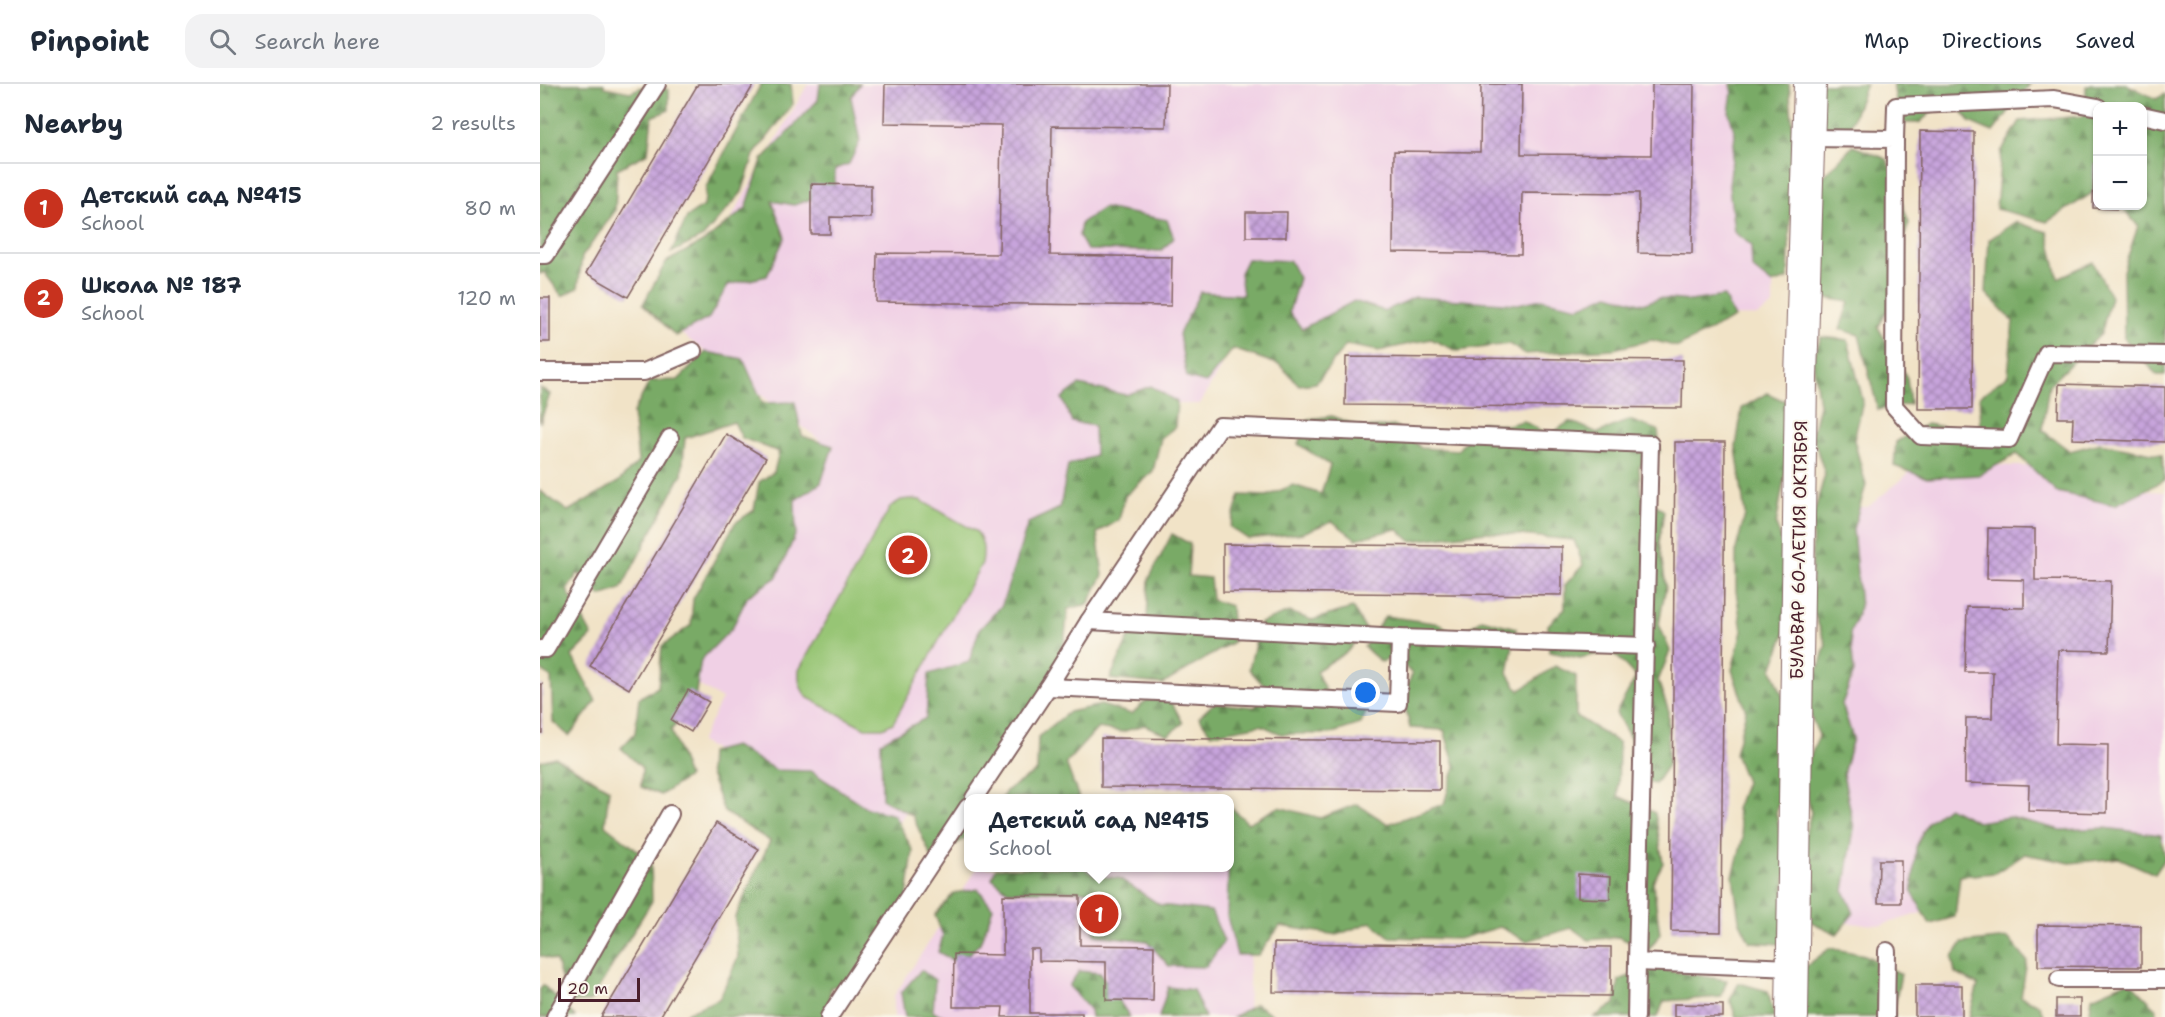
<!DOCTYPE html>
<meta charset="utf-8">
<style>
:root{--surface:#fff;--page:#f2f2f3;--text:#1f2937;--muted:#747a83;--line:#e0e1e3;--accent:#c8321e}
body{margin:0;font-family:"Shantell Sans",sans-serif;background:var(--page);color:var(--text)}
.controls{position:absolute;right:18px;top:18px;display:grid;overflow:hidden;border-radius:12px;box-shadow:0 2px 4px #0004}
.controls button{width:54px;height:54px;display:grid;place-items:center;padding:0;border:0;border-bottom:2px solid var(--line);background:var(--surface);color:var(--text);font:30px sans-serif}
.scale{position:absolute;left:18px;bottom:15px;width:82px;box-sizing:border-box;padding-left:6px;border:3px solid #4a1f2b;border-top:0;font-size:16px;line-height:21px;white-space:nowrap;color:#4a1f2b;-webkit-text-stroke:4px #fbf7ec;paint-order:stroke}
.you{position:absolute;left:826px;top:609px;width:21px;height:21px;margin:-15px;border:4px solid #fff;border-radius:50%;background:#1a73e8;box-shadow:0 0 0 9px #1a73e833}
.badge{display:grid;place-items:center;width:39px;height:39px;border-radius:50%;background:var(--accent);color:#fff;font-size:20px;font-weight:700}
.pin{position:absolute;translate:-50% -50%;border:3px solid #fff;box-shadow:0 2px 6px #0006}
.popup{position:absolute;left:424px;top:710px;width:270px;height:78px;box-sizing:border-box;display:grid;place-content:center;border-radius:12px;background:var(--surface);filter:drop-shadow(0 2px 4px #0005);font-size:20px;white-space:nowrap;color:var(--muted)}
.popup b{font-size:22px;color:var(--text)}
.popup::after{content:'';position:absolute;left:50%;top:100%;margin-left:-12px;border:12px solid transparent;border-top-color:var(--surface)}
.list{margin:0;padding:0;list-style:none}
h2{display:flex;justify-content:space-between;align-items:center;height:78px;margin:0;padding:0 24px;font-size:26px}
h2 small{font-size:20px;font-weight:400;color:var(--muted)}
.list li{display:grid;grid-template-columns:39px 1fr auto;gap:18px;align-items:center;box-sizing:border-box;height:90px;padding:0 24px;border-top:2px solid var(--line)}
.list b{display:block;font-size:22px;white-space:nowrap}
.list p{margin:0;font-size:20px;white-space:nowrap;color:var(--muted)}
.list em{font-size:20px;font-style:normal;color:var(--muted)}
.icon{flex:none;width:33px;height:33px;fill:none;stroke:currentColor;stroke-width:2;stroke-linecap:round;stroke-linejoin:round}
.map{position:relative;flex:none;width:1625px;height:933px;overflow:hidden}
header{display:flex;align-items:center;gap:36px;box-sizing:border-box;height:84px;padding:0 30px;background:var(--surface);border-bottom:2px solid var(--line)}
header strong{font-size:28px}
nav{display:flex;gap:33px;margin-inline-start:auto;font-size:21px}
.search{width:420px;height:54px;background:var(--page);display:flex;align-items:center;gap:15px;box-sizing:border-box;padding:0 21px;border-radius:18px;color:var(--muted);font-size:22px}
main{display:flex}
aside{flex:1;background:var(--surface)}
.map>svg:first-child{display:block}
</style>
<header>
<strong>Pinpoint</strong>
<div class="search"><svg class="icon" aria-label="search" viewBox="0 0 24 24"><circle cx="10" cy="10" r="6"/><path d="M15 15l6 6"/></svg>Search here</div>
<nav><a>Map</a><a>Directions</a><a>Saved</a></nav>
</header>
<main>
<aside>
<h2>Nearby<small>2 results</small></h2>
<ul class="list">
<li><span class="badge">1</span><div><b>Детский сад №415</b><p>School</p></div><em>80 m</em></li>
<li><span class="badge">2</span><div><b>Школа № 187</b><p>School</p></div><em>120 m</em></li>
</ul>
</aside>
<div class="map">
<svg width="1625" height="933" viewBox="0 0 1625 933">
<defs>
<pattern id="forest-firs" width="22" height="20" patternUnits="userSpaceOnUse" patternTransform="scale(1.5)"><rect width="22" height="20" fill="#79aa66"/><path d="M5 1l3.5 6h-7zM16 11l3.5 6h-7z" fill="#658a54"/></pattern>
<pattern id="building-cross-hatch" width="8" height="8" patternUnits="userSpaceOnUse" patternTransform="scale(1.5)"><rect width="8" height="8" fill="#c7a4dc"/><path d="M0 0l8 8M0 8l8-8" fill="none" stroke="#a485b3"/></pattern>
</defs>
<rect width="100%" height="100%" fill="#fbf7ec"/>
<filter id="ink" filterUnits="userSpaceOnUse"><feTurbulence type="fractalNoise" baseFrequency=".0167" numOctaves="2"/><feDisplacementMap in="SourceGraphic" scale="12" xChannelSelector="R" yChannelSelector="G"/><feConvolveMatrix kernelMatrix="1 2 1 2 8 2 1 2 1" color-interpolation-filters="sRGB"/></filter>
<filter id="wash" filterUnits="userSpaceOnUse"><feTurbulence type="fractalNoise" baseFrequency=".008" numOctaves="4" result="noise"/><feDisplacementMap in="SourceGraphic" scale="24" xChannelSelector="R" yChannelSelector="G"/><feGaussianBlur stdDeviation="1.35" result="paint"/><feColorMatrix in="noise" values="0 0 0 0 0 0 0 0 0 0 0 0 0 0 0 0 0 1.4 0 .05"/><feComposite in="paint" operator="in"/></filter>
<g filter="url(#wash)">
<rect width="100%" height="100%" fill="#f1e3c7"/>
<g fill="#f0d0e5">
<path d="M268,0h967l-2,221 -16,11 -411,6 -109,17 -37,65h-21l-15,3 -276,433 -188,-98 22,-43 -47,-28 145,-231 -150,-115z"/>
<path d="M1381,379l131,4 6,19 107,6v349l-228,-8 -3,76 -52,16 -55,-3 9,-415h32z"/>
<path d="M713,749l-5,184h-354v-21l83,-128h253z"/>
</g>
<g fill="url(#forest-firs)" stroke="#626448" stroke-width="1.5">
<path d="M0,0h64v3l26,5 20,-8 19,6v20l-17,7 -4,36 -31,16 -2,42 -33,46 -4,31 -16,8 -18,-24 -4,2z"/>
<path d="M221,0h30l2,20 -39,51 -12,37 -39,45 -32,16 16,-36 17,-11 2,-19z"/>
<path d="M280,0h40l-9,13 9,44 -11,23 -14,5v22l-41,14 -22,-4 13,36 -18,39 -39,9 -19,33 -33,18 -33,-32 23,-42 40,-22 40,-32 16,-48 56,-60z"/>
<path d="M1191,0h58l4,47 -5,148 -16,5 -20,-16 -1,-23 -17,-13 -5,-46 6,-52 -6,-21 3,-21z"/>
<path d="M1278,0h48l-17,45 -20,6 -13,-14z"/>
<path d="M1353,0h137l-37,48 -24,-10 -17,-28 -33,29h-19z"/>
<path d="M1552,0h34l30,15 9,-5v281h-8l-33,-37 -1,-67 15,-45 -17,-20h21v-100h-44l-1,84 -50,32 -51,-13 5,-57 19,-31 65,-5 1,-30z"/>
<path d="M1313,62l34,13 22,64 -9,27 3,34 -25,43 29,51 3,26 -32,6 -19,-75 -19,-6 9,-27 -29,-5 -13,-32 7,-79z"/>
<path d="M563,124l64,12 7,18 -13,13 -74,-1 -8,-14 2,-13z"/>
<path d="M1475,138l33,10 10,46 35,-16 18,35 -10,37 -52,51 -7,45 28,21 30,-8 62,12 3,25 -50,25 -58,-13 -40,-38 -38,21 -52,3 -33,-12 2,-24 30,-18 54,8v-36l28,-21 5,-54 -27,-28 3,-53z"/>
<path d="M707,175l43,2 9,17 -10,34 13,17 52,-28 31,10 30,-14 103,7 23,-5 38,8 30,-13 34,10 16,-6 31,3 34,-5 10,22 -56,29 -26,-7 -38,9 -89,5 -16,-10 -52,7 -26,-12 -52,12 -33,-6 -30,38 -17,2 -19,-20 -47,-16 -27,34 -19,-5 -8,-44 21,-42 43,3 -3,-22z"/>
<path d="M1281,253l27,3 15,61 -9,39 12,45 -13,44 7,78 -10,27 4,38 -12,32 11,34 -10,36 11,54 -10,63 10,22 -17,21 -28,-13 -11,-60 13,-48 -8,-38 16,-40 -12,-27 19,-64 -15,-38 2,-89 12,-43 -13,-40 7,-29 -6,-45z"/>
<path d="M166,268l37,7 20,44 32,-1 7,34 31,10 -12,37 -26,17 1,33 -19,44 -29,19 -16,32 -31,32 -7,45 -23,25 17,47 -27,18 -20,-8 1,-19 -21,-20 14,-15 4,-35 19,-11 4,-41 29,-21 2,-26 42,-76 19,-13 5,-28 15,-10 5,-20 -37,-14 -8,-16 -49,16 -3,36 -61,115 -20,7 -23,-23 -11,17 25,46 -20,20 24,45 -27,35 -16,-14 -2,-44 -11,-9v-29l2,-3 -2,-2v-144l28,20 50,-29 20,-20 -5,-49 17,-32 28,-1z"/>
<path d="M539,301l47,10 25,-9 26,16 -2,25 -14,11 -8,33 -28,25 -6,24 -22,13 6,42 -15,29 -20,5 -4,35 -14,30 -82,142 -3,23 -33,19 -20,-43 -30,-16 -1,-57 45,-24 3,-44 40,-12 10,-32 23,-25 26,-82 32,-15 8,-43 27,-9 -1,-30 -22,-4 -10,-24z"/>
<path d="M0,304l10,6 -10,29z"/>
<path d="M1227,309l20,9 3,43 -14,80 13,34 -1,66 -16,44 15,38v49l-11,58 11,46 -7,84 -30,-2 -11,-22 -6,-44 10,-38 -7,-29 10,-27 -11,-28 11,-43 -14,-41 10,-39 -6,-40v-42l9,-34 -9,-68 6,-39z"/>
<path d="M792,332l31,12 33,-2 25,22 37,2 23,-28 26,3 16,-4 26,14 21,-14 28,12 31,-13 29,10 2,22 -21,15 2,26 23,18 -5,32 7,43 -7,38 11,27 -12,30 10,28v56l-13,19 -17,-4 -9,-22 2,-18 -15,-27 20,-36 -24,-26 -32,7 -31,-6 -1,-27 17,-17v-23l18,-20 -9,-25 -88,-8 -75,9 -14,-12 -41,10 -24,-18 -29,12 -55,6 -18,-12 10,-32 27,1 26,-11 28,9 9,-29 -32,-21 11,-25z"/>
<path d="M632,450l18,10 -2,32 22,2 2,22 19,6 2,36 -70,42 -53,-5 18,-40 19,-19 2,-41z"/>
<path d="M813,524l12,21 -18,23 -31,19 11,23 41,14 -7,16 -32,10h-48l-20,-9 -50,9 -12,-17 15,-14 41,4 12,-18 -18,-20 11,-46 29,-11 23,8z"/>
<path d="M845,532l56,8 15,13 26,-18 34,9 -8,45 11,18 36,-25 21,10v40l43,27 -1,53 37,17 8,50 -10,19 7,52 -12,17 -29,-14 -31,3 -16,-12 -46,13 -26,-14 -41,12 -69,-2 -19,-15 -34,13 -57,-9 -22,29h-21l-10,-39 3,-106 3,-1 15,14 31,-16 41,11 37,-14 31,20 56,-20 11,-38 -11,-36 -34,-2 -7,-31 9,-23 -16,-17 -15,5 -17,-15z"/>
<path d="M607,616l24,1 12,22 -15,12 -24,-10 -22,7 -24,-4 -32,35 13,35h-77l4,-7 31,-20 1,-34 31,-25 32,-7 31,9z"/>
<path d="M194,662l42,24 35,1 56,37 27,7 19,36 -7,54 -48,76 -27,6 -5,30h-143l5,-5 31,-13 19,-42 -3,-40 35,-76 -46,-29 -15,-40 1,-20z"/>
<path d="M15,673l54,32 -4,36 46,36 1,40 -62,101h-22l-12,-41 -16,-5v-195z"/>
<path d="M1408,723l29,15 33,-5 51,13 44,-2 56,7 4,24 -10,15 -36,-16 -49,5 -45,-9 -30,19 -35,3 -5,41 -25,7 -18,-32 4,-45 12,-25z"/>
<path d="M456,784h88l11,8 24,2 41,27 51,6 13,30 -18,26 -37,-1 -22,-25 -52,-6 -8,-44h-79l-16,-13z"/>
<path d="M438,805l15,19 -13,35 -21,21 -21,-12 5,-16 -8,-21 19,-22z"/>
<path d="M1468,854l19,23 -6,36 18,8 6,12h-76l9,-32 -23,-12 -3,-15 10,-15z"/>
<path d="M1290,864l35,7 36,19 -7,37 1,6h-94l3,-49z"/>
<path d="M1111,884l76,12 -6,17 -57,4 -6,16h-64l21,-13 4,-24z"/>
<path d="M381,886l14,10 -2,32 14,5h-42l-4,-24z"/>
<path d="M539,887l21,2 30,44h-39l-1,-7 -21,-24z"/>
<path d="M1589,897l28,28 -1,8h-67l3,-20z"/>
<path d="M1199,899l29,8 6,26h-38l-6,-17z"/>
<path d="M3,901l32,31v1h-35v-27z"/>
<path d="M628,903l25,3 12,27h-46z"/>
<path d="M716,920l20,13h-43z"/>
</g>
<path fill="#97c574" stroke="#707250" stroke-width="1.5" d="M370,415l10,1 57,32c7,11 7,19 5,31l-89,160 -10,5h-18l-57,-30c-8,-9 -10,-16 -9,-28l92,-164 10,-6z"/>
<g id="blocks">
<g fill="url(#building-cross-hatch)">
<path d="M158,0h56l-126,213 -42,-24z"/>
<path d="M345,0h282l-1,43 -114,-1 -2,129 122,2 -1,49 -295,-4 1,-49 122,1 2,-129 -117,-2z"/>
<path d="M941,0h41l-1,70 130,1 1,-71h42l-2,170 -54,-1 1,-60 -117,-1 -1,62 -128,-2 1,-101 86,1z"/>
<path d="M1380,47l54,1 -2,277h-54z"/>
<path d="M1554,79l4,1v42h20v3l-25,-1z"/>
<path d="M271,100l60,1v33l-41,-1v17h-19z"/>
<path d="M706,128h41l-1,25h-40z"/>
<rect x="0" y="214" width="10" height="44"/>
<path d="M806,273l337,3 -1,48 -337,-3z"/>
<path d="M1519,300l106,3v55l-93,-3 1,-21h-15z"/>
<path d="M186,350l40,24 -137,231 -39,-23z"/>
<path d="M1135,358h50l-4,490 -50,-1z"/>
<path d="M1448,444l47,1v51l76,1 -2,70 -51,-1 -2,94 52,1 -1,68 -79,-2 1,-26 -64,-2 1,-65h26l1,-46h-28l2,-65 57,1v-28l-37,-1z"/>
<path d="M683,460l339,3v48l-339,-3z"/>
<rect x="0" y="600" width="2" height="49"/>
<path d="M148,606l21,12 -18,30 -20,-12z"/>
<path d="M561,654l339,3v49l-339,-3z"/>
<path d="M176,739l43,26 -99,168h-59z"/>
<path d="M1339,776h22v43h-23z"/>
<path d="M1038,790l33,2 -1,23 -32,-1z"/>
<path d="M463,811l77,1v49l74,1 -1,55 -47,-1v-38l-67,-1v-12h-9v64h52v4h-80l1,-10h-50l1,-53 49,1z"/>
<path d="M1498,841l103,1v41l-103,-1z"/>
<path d="M734,859l337,4v49l-338,-4z"/>
<rect x="1375" y="901" width="47" height="32"/>
<rect x="1516" y="915" width="24" height="18"/>
<path d="M1134,920l49,1v12h-49z"/>
</g>
</g>
</g>
<g filter="url(#ink)">
<use href="#blocks" fill-opacity="0" stroke="#846462" stroke-width="1.5"/>
<g fill="none" stroke-linecap="round" stroke-linejoin="round">
<defs>
<g id="lane">
<path d="M1602,31l23,5"/>
<path d="M1268,54l87,1 -1,267 27,30 88,3 38,-86 118,2"/>
<path d="M1355,55l1,-33 158,-7 44,8"/>
<path d="M0,171h6l111,-171"/>
<path d="M0,288h104l49,-21"/>
<path d="M549,537l311,17 246,8"/>
<path d="M0,565h6l124,-211"/>
<path d="M508,603l350,16 2,-65"/>
<path d="M434,714l74,-111 41,-66 131,-195 430,18 -13,518 155,6"/>
<path d="M1519,895h106"/>
<path d="M15,933l115,-203"/>
<path d="M289,933l139,-210"/>
<path d="M1096,933l1,-55"/>
<path d="M1346,933l1,-66"/>
</g>
<path id="street" d="M1252,933l9,-639 9,-294"/>
</defs>
<use href="#lane" stroke="#846462" stroke-width="20"/>
<use href="#street" stroke="#846462" stroke-width="34"/>
<use href="#lane" stroke="#fff" stroke-width="16"/>
<use href="#street" stroke="#fff" stroke-width="32"/>
</g>
</g>
<g text-anchor="middle" dominant-baseline="central" stroke-width="4.5" stroke-linejoin="round" paint-order="stroke">
<g font-size="18" fill="#4a1f2b" stroke="#fbf7ec">
<text transform="translate(1259 466) rotate(-89)">БУЛЬВАР 60-ЛЕТИЯ ОКТЯБРЯ</text>
</g>
</g>
</svg>
<div class="controls">
<button>+</button>
<button>−</button>
</div>
<div class="scale">20 m</div>
<div class="you"></div>
<div class="pin badge" style="left:559px;top:830px">1</div>
<div class="popup"><b>Детский сад №415</b>School</div>
<div class="pin badge" style="left:368px;top:471px">2</div>
</div>
</main>
